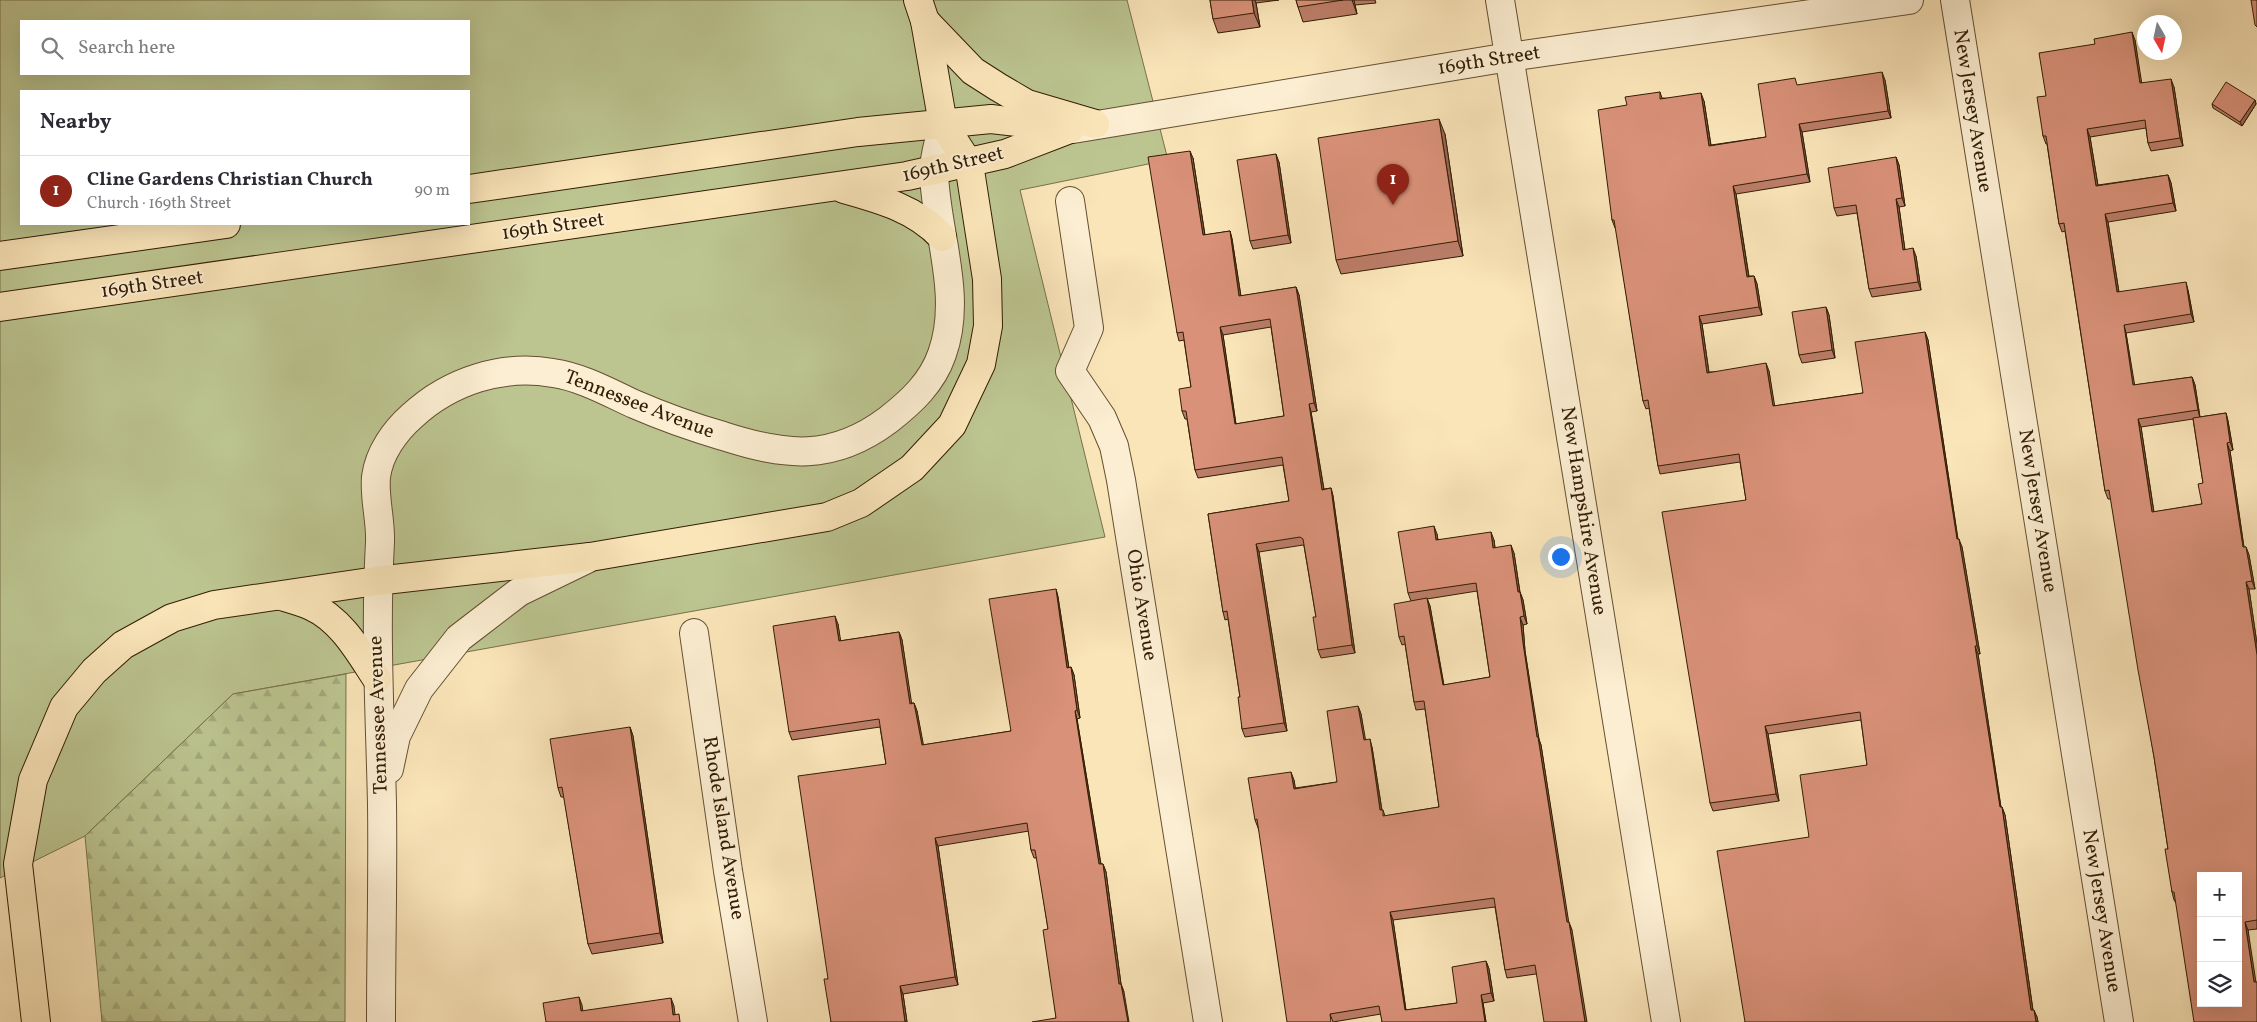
<!DOCTYPE html>
<meta charset="utf-8">
<style>
:root{--surface:#fff;--page:#f7f7f7;--text:#2b2b33;--muted:#7c7c81;--line:#e1e1e2;--accent:#8f2418}
body{margin:0;font-family:Vollkorn,serif;background:var(--page);color:var(--text)}
.controls{position:absolute;right:15px;bottom:15px;display:grid;overflow:hidden;border-radius:0px;box-shadow:0 5px 20px #0002}
.controls button{width:45px;height:45px;display:grid;place-items:center;padding:0;border:0;border-bottom:1px solid var(--line);background:var(--surface);color:var(--text);font:25px sans-serif}
.compass{position:absolute;left:2137px;top:15px;width:45px;height:45px;border-radius:50%;background:var(--surface);box-shadow:0 5px 20px #0002;rotate:171deg}
.you{position:absolute;left:1560px;top:556px;width:18px;height:18px;margin:-12px;border:4px solid #fff;border-radius:50%;background:#1a73e8;box-shadow:0 0 0 8px #1a73e833}
.badge{display:grid;place-items:center;width:32px;height:32px;border-radius:50%;background:var(--accent);color:#fff;font-size:16px;font-weight:700}
.pin{position:absolute;translate:-50% -41px;filter:drop-shadow(0 1px 2px #0008)}
.pin::after{content:'';position:absolute;top:26px;width:18px;height:15px;background:inherit;clip-path:polygon(0 0,100% 0,50% 100%)}
.list{margin:0;padding:0;list-style:none}
h2{display:flex;justify-content:space-between;align-items:center;height:65px;margin:0;padding:0 20px;font-size:21px}
h2 small{font-size:16px;font-weight:400;color:var(--muted)}
.list li{display:grid;grid-template-columns:32px 1fr auto;gap:15px;align-items:center;box-sizing:border-box;height:70px;padding:0 20px;border-top:1px solid var(--line)}
.list b{display:block;font-size:19px;white-space:nowrap}
.list p{margin:0;font-size:16px;white-space:nowrap;color:var(--muted)}
.list em{font-size:16px;font-style:normal;color:var(--muted)}
.icon{flex:none;width:28px;height:28px;fill:none;stroke:currentColor;stroke-width:2;stroke-linecap:round;stroke-linejoin:round}
.map{position:relative;flex:none;width:2257px;height:1022px;overflow:hidden}
.search{position:absolute;background:var(--surface);box-shadow:0 5px 20px #0002;left:20px;top:20px;width:450px;height:55px;display:flex;align-items:center;gap:12px;box-sizing:border-box;padding:0 18px;border-radius:0px;color:var(--muted);font-size:19px}
.panel{position:absolute;background:var(--surface);box-shadow:0 5px 20px #0002;left:20px;top:90px;width:450px;height:135px;border-radius:0px}
.map>svg:first-child{display:block}
</style>
<div class="map">
<svg width="2257" height="1022" viewBox="0 0 2257 1022">
<defs>
<pattern id="forest-firs" width="22" height="20" patternUnits="userSpaceOnUse" patternTransform="scale(1.25)"><rect width="22" height="20" fill="#bcc590"/><path d="M5 1l3.5 6h-7zM16 11l3.5 6h-7z" fill="#a2a97b"/></pattern>
</defs>
<rect width="100%" height="100%" fill="#fae5b9"/>
<filter id="stains"><feTurbulence type="fractalNoise" baseFrequency=".004" numOctaves="4"/><feColorMatrix values="0 0 0 0 .2 0 0 0 0 .09 0 0 0 0 .02 0 0 0 .5 -.17"/></filter>
<radialGradient id="worn" r=".72"><stop offset=".6" stop-color="#630" stop-opacity="0"/><stop offset="1" stop-color="#630" stop-opacity=".3"/></radialGradient>
<path fill="#bcc590" stroke="#77714a" fill-rule="evenodd" d="M0,0h1127l41,160 -148,30 85,347 -872,157 -148,142 -85,42zM21,21h448v53h-448zM21,91h448v133h-448z"/>
<path fill="url(#forest-firs)" stroke="#77714a" d="M346,674l-1,348h-243l-17,-186 148,-142z"/>
<g fill="none" stroke-linecap="round" stroke-linejoin="round">
<defs>
<g id="minor">
<path d="M1500,0l166,1022"/>
<path d="M1955,0l164,1022"/>
<path d="M1073,129l436,-72 400,-57"/>
<path d="M1070,201l19,127 -19,43 32,47 12,28 7,34 87,542"/>
<path d="M694,633l34,238 25,151"/>
<path d="M389,769l7,-33 23,-47 40,-51 60,-46 68,-33"/>
<path d="M381,1022c0,-73 2,-145 1,-218 -2,-88 -7,-173 -2,-262 1,-21 -6,-44 -4,-65 3,-24 19,-46 36,-61 38,-35 90,-52 141,-43 28,4 55,19 81,31 30,13 58,23 89,32 62,20 109,26 165,-16 23,-18 44,-37 54,-66 21,-58 -6,-122 -8,-180 -1,-16 6,-34 9,-50"/>
</g>
<g id="major">
<path d="M925,21l48,50 25,16 29,17 68,20"/>
<path d="M469,189l389,-57 133,-13 75,9"/>
<path d="M844,189c36,10 72,20 98,48"/>
<path d="M0,256l226,-32"/>
<path d="M0,307l907,-131 98,-22 65,-25"/>
<path d="M590,557l237,-40 34,-14 51,-35 40,-43 29,-61 7,-38 -1,-47 -18,-115 -26,-40 -18,-103 -7,-21"/>
</g>
<g id="highway">
<path d="M281,596c10,3 21,6 30,10 31,14 48,46 66,73"/>
<path d="M36,1022l-18,-158 15,-84 31,-73 30,-36 29,-26 49,-27 42,-13 162,-24 214,-24"/>
</g>
</defs>
<use href="#minor" stroke="#644f31" stroke-width="30"/>
<use href="#major" stroke="#321d04" stroke-width="30"/>
<use href="#highway" stroke="#321d04" stroke-width="30"/>
<use href="#minor" stroke="#fceed2" stroke-width="28"/>
<use href="#major" stroke="#fae5b9" stroke-width="28"/>
<use href="#highway" stroke="#fae5b9" stroke-width="28"/>
</g>
<g fill="#bb7d68" stroke="#321d04" fill-rule="evenodd">
<path d="M1210,0h69l-23,3 4,24 -42,6 -5,-14z"/>
<path d="M1296,0h79l1,3 -21,2 2,9 -54,8 -5,-15z"/>
<path d="M2135,40l6,43 33,4 9,59 -32,5 -3,-8 -2,-15 -56,9 8,48 70,-10 3,8 5,28 -68,11 11,70 69,-2 6,32 -68,11 8,52 58,-8 3,8 5,32 26,-4 2,8 5,29 -3,1 14,96h2l3,8 6,34h-6l8,55v285l-9,1 9,92 -83,-122 -2,-8 -4,-43 -14,-92 -43,-258h-3l-3,-8 -40,-260 -3,1 -3,-8 -12,-80h-1l-3,-8 3,-40 49,-52zM2193,419l10,64 -1,21 -48,8 -13,-85z"/>
<path d="M1885,80l6,38 -89,14 8,50 -74,12 13,82h5l3,8 5,31 -60,9 7,48 60,-1 5,35 89,-13 62,-61 3,8 30,199 4,8 18,107h-2l23,153h1l3,8 28,195 4,7 1,5h-293l64,-185 58,-72 -6,-45 -93,14 11,67 -66,10 -3,-8 36,-303 -6,-38 -80,12 -2,-8 -9,-58 -3,1 -3,-8 -27,-173h-1l-3,-8 15,-115 33,-13 2,6 42,3 7,44 55,-8 32,-52z"/>
<path d="M2255,100l1,4 -14,22 -29,-18 -1,-4z"/>
<path d="M1445,134l18,122 -122,18 -5,-14z"/>
<path d="M1896,157l3,8 6,41 -6,1 6,43 11,6 5,34 -49,7 -3,-8 -12,-76 -20,3 -3,-8z"/>
<path d="M1193,158l12,77 25,-4 2,8 9,57 55,-9 3,8 18,116 -6,1 13,77 7,-1 2,8 22,157 -34,5 -3,-8 -2,-33 -12,-71 -1,-1 -44,7 28,179 -42,6 -3,-8 -2,-32 -12,-78 -3,1 -2,-8 -15,-98 81,-13 -6,-36 -85,13 -3,-8 -8,-51h-2l-3,-8 9,-24 -7,-47 -5,1 -2,-8zM1271,327l13,89 -48,8 -13,-89z"/>
<path d="M1279,162l12,81 -38,6 -3,-8z"/>
<path d="M1826,307l3,8 6,43 -33,5 -3,-8z"/>
<path d="M1437,534l1,6h56l1,8 19,5 6,39 3,8 4,24 -4,1 2,26 13,86 3,8 27,177 4,8 -36,44 -29,4 -2,-8 -10,-63 -102,13 13,90 51,-7 29,-42 3,8 5,32 -11,2 3,19h-104l-1,-8 -48,8 -78,-202 39,-40 1,8 42,-6 21,-76 3,8 4,26 7,7 10,63h1l2,6 54,-9 -14,-98 -9,1 -2,-8 -9,-58 -3,1 -3,-8 12,-36 -3,-8zM1477,591l13,86 -46,8 -14,-79 -3,-7z"/>
<path d="M1056,589l2,8 11,71 2,-1 3,8 6,43 -3,1 24,145h2l3,8 15,112 3,8 -68,26 -8,-89 -11,-71h-3l-3,-8 -2,-19 -91,15 20,139 -55,9 4,28h-76l-3,-43 58,-215 -6,-37 -88,13 -3,-8 49,-108 2,17 59,-9 3,8 9,63h3l3,8 6,34 88,-14z"/>
<path d="M630,727l3,9 30,207 -71,11 -4,-10 -24,-147h-3l-3,-9z"/>
</g>
<g fill="#986655" stroke="#321d04">
<path d="M1252,0h3l1,3 4,24 -6,-14z"/>
<path d="M1352,0h2l1,5 2,9z"/>
<path d="M2132,32l3,8 8,51 -3,-8z"/>
<path d="M1882,72l3,8 6,38 -3,-7z"/>
<path d="M2171,79l3,8 9,59 -3,-8z"/>
<path d="M1701,93l3,8 8,52 -3,-7z"/>
<path d="M2255,100l1,4 -14,22 -2,-4z"/>
<path d="M1439,119l6,15 18,122 -5,-15z"/>
<path d="M1799,124l3,8 8,50 -3,-8z"/>
<path d="M2087,129l3,8 9,56 -3,-7z"/>
<path d="M1190,151l3,7 13,85 -3,-8z"/>
<path d="M1276,154l3,8 12,81 -3,-8z"/>
<path d="M1896,157l3,8 6,41 -3,-8z"/>
<path d="M2168,175l3,8 5,28 -3,-8z"/>
<path d="M1733,186l3,8 14,91 -3,-8z"/>
<path d="M1896,199l3,8 7,51 -3,-8z"/>
<path d="M2105,214l3,8 12,78 -3,-8z"/>
<path d="M1230,231l2,8 10,65 -3,-8z"/>
<path d="M1913,248l3,8 5,34 -3,-8z"/>
<path d="M1754,276l3,8 5,31 -3,-8z"/>
<path d="M2186,282l2,8 6,32 -3,-8z"/>
<path d="M1296,287l3,8 18,116 -3,-8z"/>
<path d="M1826,307l3,8 6,43 -3,-8z"/>
<path d="M1699,316l3,8 8,57 -3,-8z"/>
<path d="M2124,325l2,8 10,60 -3,-8z"/>
<path d="M1220,327l3,8 14,97 -2,-8z"/>
<path d="M1925,332l3,8 31,207 -2,-8z"/>
<path d="M1766,363l3,8 7,43 -3,-8z"/>
<path d="M2192,377l3,8 5,33 -2,-8z"/>
<path d="M1309,404l2,8 14,85 -3,-7z"/>
<path d="M2226,413l2,8 5,29 -3,-8z"/>
<path d="M2138,419l3,8 14,93 -3,-8z"/>
<path d="M2227,443l3,8 15,104 -2,-8z"/>
<path d="M1331,488l2,8 22,157 -3,-8z"/>
<path d="M1434,526l3,8 2,14 -3,-8z"/>
<path d="M1491,532l3,8 2,16 -3,-8z"/>
<path d="M1959,539l3,8 18,107 -3,-8z"/>
<path d="M1256,544l3,8 28,179 -3,-8z"/>
<path d="M1511,545l3,8 7,47 -3,-8z"/>
<path d="M2246,547l3,8 6,34 -3,-8z"/>
<path d="M2246,582l3,7 8,55v11z"/>
<path d="M1056,589l2,8 12,79 -3,-8z"/>
<path d="M1520,592l3,8 4,24 -3,-8z"/>
<path d="M1427,598l3,8 15,87 -2,-8z"/>
<path d="M835,616l3,8 4,25 -3,-8z"/>
<path d="M1520,617l3,8 2,26 15,94 -3,-8 -14,-94z"/>
<path d="M899,632l3,8 11,72 -3,-8z"/>
<path d="M1975,646l3,8 24,161 -2,-8z"/>
<path d="M1071,667l3,8 6,43 -3,-8z"/>
<path d="M914,703l3,8 8,42 -3,-8z"/>
<path d="M1358,706l3,8 6,34 -3,-8z"/>
<path d="M1075,711l2,8 25,153 -3,-8z"/>
<path d="M1765,726l3,8 11,67 -3,-7z"/>
<path d="M630,727l3,9 30,207 -3,-10z"/>
<path d="M1538,737l3,8 29,185 -3,-8z"/>
<path d="M1370,739l2,8 11,71 -3,-8z"/>
<path d="M1291,772l3,8 3,17 -3,-8z"/>
<path d="M2002,807l3,8 29,203 -3,-8z"/>
<path d="M935,838l3,8 20,139 -3,-8z"/>
<path d="M1103,864l3,8 16,120 -3,-8z"/>
<path d="M1390,912l3,8 14,98 -2,-8z"/>
<path d="M1569,922l3,8 15,92h-2z"/>
<path d="M2245,922l3,8 9,59 -3,-7z"/>
<path d="M1486,961l3,8 5,32 -3,-8z"/>
<path d="M1121,984l3,8 5,30h-1z"/>
<path d="M900,986l3,8 4,28h-2z"/>
<path d="M1481,995l2,8 3,19h-1z"/>
<path d="M579,997l3,8 2,14 -3,-8z"/>
<path d="M671,998l3,8 2,16 -3,-7z"/>
<path d="M2034,1010l3,7 1,5h-2z"/>
</g>
<g fill="#d99179" stroke="#321d04" fill-rule="evenodd">
<path d="M1210,0h42l2,13 -41,6z"/>
<path d="M1296,0h47l-45,7z"/>
<path d="M2251,0h6v27l-2,-2z"/>
<path d="M2132,32l8,51 31,-4 9,59 -32,5 -3,-23 -58,9 9,57 72,-11 5,28 -68,11 12,78 69,-10 5,32 -67,11 9,60 59,-8 6,33 -60,9 14,93 50,-8 -4,-20 5,-1 -10,-65 33,-5 4,29 -3,1 16,104h3l6,34 -6,1 11,73v265l-12,2 9,60h3v40h-63l-20,-130h-2l-7,-43h3l-14,-92 -16,-87 -29,-180 -4,1 -41,-268 -5,1 -13,-88h-3l-6,-39 9,-1 -7,-43 56,-9 -1,-5zM2201,876h37v127h-37z"/>
<path d="M1882,72l6,39 -89,13 8,50 -74,12 14,91 7,-1 5,31 -60,9 8,57 59,-10 7,43 90,-13 -8,-51 70,-10 32,207h2l18,107h-2l25,161h2l29,203h3l2,12h-291l-28,-171 92,-14 -9,-62 67,-10 -7,-53 -95,14 11,68 -66,9 -48,-291 84,-12 -7,-46 -81,12 -10,-66 -5,1 -29,-181h-2l-14,-110 29,-5 -2,-8 35,-5v7l41,-6 8,53 57,-9 -8,-53 37,-6 2,7z"/>
<path d="M2226,82l29,18 -15,22 -28,-18z"/>
<path d="M1439,119l19,122 -122,19 -18,-122z"/>
<path d="M1190,151l13,84 27,-4 9,65 57,-9 18,116 -5,1 13,86 9,-2 21,157 -34,5 -5,-33h3l-13,-78 -3,-2 -44,7 28,179 -42,6 -4,-32h2l-13,-86 -4,1 -15,-98 81,-13 -7,-44 -87,13 -9,-59h-4l-3,-22 12,-2 -8,-55 -6,1 -29,-176zM1270,319l14,97 -49,8 -15,-97z"/>
<path d="M1276,154l12,81 -38,6 -13,-81z"/>
<path d="M1896,157l6,41 -6,1 7,51 10,-2 5,34 -49,7 -13,-84 -22,3 -6,-40z"/>
<path d="M1826,307l6,43 -33,5 -7,-43z"/>
<path d="M1434,526l2,14 55,-8 2,16 18,-3 7,47h2l4,24 -4,1 3,26 14,94h1l29,185h2l16,100h-41l-9,-57 -30,5 -11,-72 -104,14 15,98 52,-7 -5,-36 34,-6 5,32 -10,2 4,27h-103l-3,-16 -49,8 1,8h-44l-30,-203 -2,1 -7,-42 43,-6 3,17 43,-7 -10,-71 31,-5 6,34 6,-1 10,71h3v6l56,-9 -15,-106 -10,1 -10,-66 -5,1 -5,-33 33,-6 16,87 47,-8 -14,-94 -68,10 -10,-61z"/>
<path d="M1056,589l11,79 4,-1 6,43 -2,1 24,153h4l16,120h2l7,38h-96l24,-4 -13,-88 5,-1 -13,-79h-4l-4,-27 -92,15 20,139 -55,9 5,36h-74l-7,-43h4l-30,-203 88,-12 -7,-45 -90,13 -16,-106 62,-10 4,25 60,-9 11,72 4,-1 8,42 89,-14 -22,-132z"/>
<path d="M630,727l30,206 -72,11 -26,-157 -4,1 -8,-49z"/>
<path d="M579,997l2,14 90,-13 2,17 6,-1 1,8h-134l-3,-19z"/>
</g>
<g text-anchor="middle" dominant-baseline="central" stroke-width="4" stroke-linejoin="round" paint-order="stroke">
<g font-size="20" fill="#321d04" stroke="#fceed2">
<text transform="translate(1489 61) rotate(-9)">169th Street</text>
<text transform="translate(1972 111) rotate(81)">New Jersey Avenue</text>
<text transform="translate(953 165) rotate(-13)">169th Street</text>
<text transform="translate(553 227) rotate(-8)">169th Street</text>
<text transform="translate(152 285) rotate(-8)">169th Street</text>
<text transform="translate(639 405) rotate(21)">Tennessee Avenue</text>
<text transform="translate(1583 511) rotate(81)">New Hampshire Avenue</text>
<text transform="translate(2037 511) rotate(81)">New Jersey Avenue</text>
<text transform="translate(1141 605) rotate(81)">Ohio Avenue</text>
<text transform="translate(379 715) rotate(-92)">Tennessee Avenue</text>
<text transform="translate(723 828) rotate(81)">Rhode Island Avenue</text>
<text transform="translate(2101 911) rotate(81)">New Jersey Avenue</text>
</g>
</g>
<rect width="100%" height="100%" filter="url(#stains)"/>
<rect width="100%" height="100%" fill="url(#worn)"/>
</svg>
<div class="controls">
<button>+</button>
<button>−</button>
<button><svg class="icon" aria-label="layers" viewBox="0 0 24 24"><path d="M12 4l9 5-9 5-9-5zM3 14l9 5 9-5"/></svg></button>
</div>
<svg class="compass" viewBox="-18 -18 36 36"><path d="M0-13l5 13h-10z" fill="#e53935"/><path d="M0 13l5-13h-10z" fill="#7c7c81"/></svg>
<div class="you"></div>
<div class="pin badge" style="left:1393px;top:205px">1</div>
<div class="search"><svg class="icon" aria-label="search" viewBox="0 0 24 24"><circle cx="10" cy="10" r="6"/><path d="M15 15l6 6"/></svg>Search here</div>
<section class="panel">
<h2>Nearby<small></small></h2>
<ul class="list">
<li><span class="badge">1</span><div><b>Cline Gardens Christian Church</b><p>Church · 169th Street</p></div><em>90 m</em></li>
</ul>
</section>
</div>
